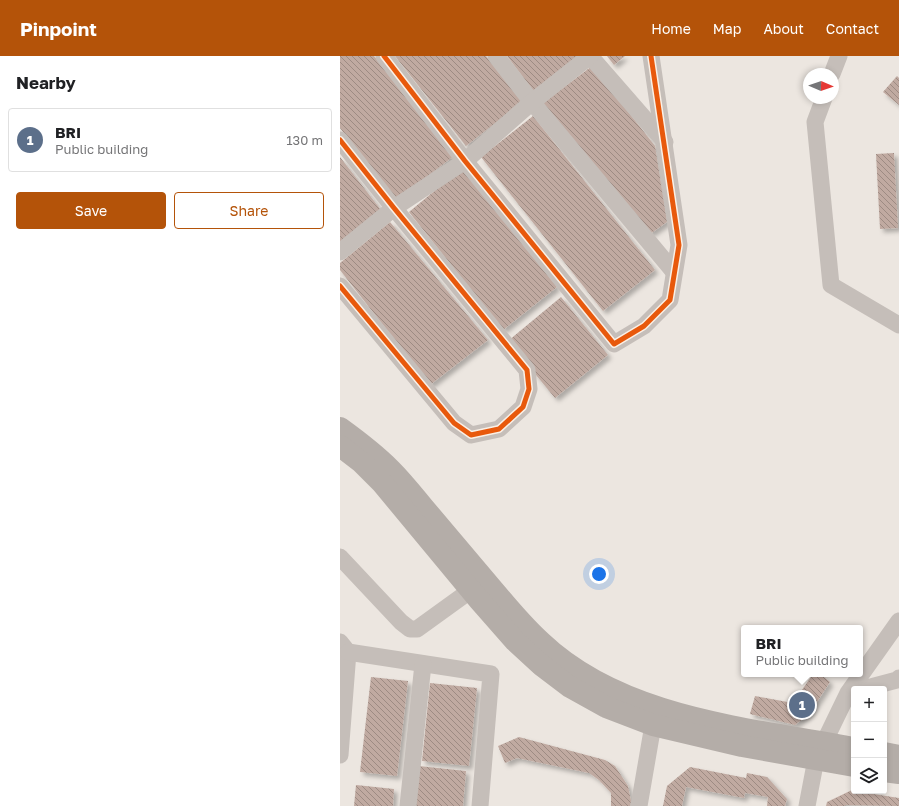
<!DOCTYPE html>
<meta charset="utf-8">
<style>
:root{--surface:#fff;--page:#f2f2f2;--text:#202124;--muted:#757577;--line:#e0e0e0;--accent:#b45309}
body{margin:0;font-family:"Golos Text",sans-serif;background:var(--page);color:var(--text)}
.controls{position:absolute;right:12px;bottom:12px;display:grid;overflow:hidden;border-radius:4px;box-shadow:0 2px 6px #0003}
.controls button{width:36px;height:36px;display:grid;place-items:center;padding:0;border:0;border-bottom:1px solid var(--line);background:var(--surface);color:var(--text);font:20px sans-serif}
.compass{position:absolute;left:463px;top:12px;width:36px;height:36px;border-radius:50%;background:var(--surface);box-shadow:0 2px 6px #0003;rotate:92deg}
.you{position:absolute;left:259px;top:518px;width:14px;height:14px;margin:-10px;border:3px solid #fff;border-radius:50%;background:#1a73e8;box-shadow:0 0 0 6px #1a73e833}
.badge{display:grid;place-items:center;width:26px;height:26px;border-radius:50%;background:var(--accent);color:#fff;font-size:13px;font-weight:700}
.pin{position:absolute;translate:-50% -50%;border:2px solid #fff;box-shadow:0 1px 4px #0006}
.popup{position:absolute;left:401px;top:569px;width:122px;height:52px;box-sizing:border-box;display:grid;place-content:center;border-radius:4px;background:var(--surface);filter:drop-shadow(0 1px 3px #0005);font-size:13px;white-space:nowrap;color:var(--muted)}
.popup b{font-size:15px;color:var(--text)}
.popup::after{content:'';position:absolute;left:50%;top:100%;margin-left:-8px;border:8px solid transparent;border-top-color:var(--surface)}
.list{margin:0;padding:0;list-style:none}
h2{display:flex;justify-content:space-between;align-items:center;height:52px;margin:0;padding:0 16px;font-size:17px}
h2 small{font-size:13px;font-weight:400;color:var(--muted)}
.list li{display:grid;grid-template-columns:26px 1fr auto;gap:12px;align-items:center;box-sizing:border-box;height:64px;margin:0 8px 8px;padding:0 8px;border:1px solid var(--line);border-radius:4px}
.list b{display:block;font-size:15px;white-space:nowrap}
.list p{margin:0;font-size:13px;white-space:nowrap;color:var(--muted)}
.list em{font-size:13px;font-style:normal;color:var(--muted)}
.actions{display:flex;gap:8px;padding:12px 16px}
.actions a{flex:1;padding:9px 0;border:1px solid var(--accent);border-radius:4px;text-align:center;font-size:14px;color:var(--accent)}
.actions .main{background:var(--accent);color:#fff}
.icon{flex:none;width:22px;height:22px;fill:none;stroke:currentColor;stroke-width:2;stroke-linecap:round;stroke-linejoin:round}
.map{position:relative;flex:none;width:559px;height:750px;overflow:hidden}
header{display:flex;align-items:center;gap:24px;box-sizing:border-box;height:56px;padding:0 20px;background:var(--accent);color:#fff}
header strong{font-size:19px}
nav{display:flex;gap:22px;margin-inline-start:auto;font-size:14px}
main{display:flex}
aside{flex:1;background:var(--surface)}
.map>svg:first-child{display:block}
</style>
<header>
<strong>Pinpoint</strong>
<nav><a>Home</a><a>Map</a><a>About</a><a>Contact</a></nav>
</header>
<main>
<aside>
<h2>Nearby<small></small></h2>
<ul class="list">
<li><span class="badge" style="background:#5c6f8a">1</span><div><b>BRI</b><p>Public building</p></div><em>130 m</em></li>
</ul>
<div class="actions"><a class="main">Save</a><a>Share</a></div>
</aside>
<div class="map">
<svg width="559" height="750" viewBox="0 0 559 750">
<defs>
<pattern id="building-back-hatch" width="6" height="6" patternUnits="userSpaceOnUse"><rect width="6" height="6" fill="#c0aaa1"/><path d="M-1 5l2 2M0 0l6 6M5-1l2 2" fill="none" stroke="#9d8b83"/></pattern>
<filter id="shadow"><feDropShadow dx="3.5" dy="3.5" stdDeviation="2" flood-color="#0004"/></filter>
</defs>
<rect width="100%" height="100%" fill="#ece6e0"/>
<g fill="url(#building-back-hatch)" filter="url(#shadow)">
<path d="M0,0h34l80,100 -58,44 -56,-72z"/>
<path d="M55,0h91l36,46 -56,44z"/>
<path d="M167,0h72l-44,37z"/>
<path d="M267,0h18l-11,9z"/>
<path d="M252,10l63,80 12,76 -17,12 -107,-131z"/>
<path d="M557,20l2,2v27l-16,-13z"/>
<path d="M193,60l122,154 -52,41 -122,-154z"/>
<path d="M554,97l4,75 -18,1 -4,-75z"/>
<path d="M0,101l41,53 -41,35z"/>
<path d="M122,112l95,119 -54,43 -94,-118z"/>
<path d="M50,166l98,118 -58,45 -90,-115v-7z"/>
<path d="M221,241l47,58 -53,43 -47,-57z"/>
<path d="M473,618h7l10,8 -21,32 -14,11 -45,-11 5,-18 38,7z"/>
<path d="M31,621l37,4 -11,95 -37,-4z"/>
<path d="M90,627l47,5 -8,78 -47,-5z"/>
<path d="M179,681l86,23 10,6 13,20 3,15 -1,5h-19v-13l-12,-13 -10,-7 -72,-15 -12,5 -7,-17z"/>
<path d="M79,710l47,5 -3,35h-49z"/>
<path d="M350,711l56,11 1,-5 20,4 20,22 -2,7h-18l1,-9 -23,-4 -1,5 -58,-11 -4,19h-19l4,-20z"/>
<path d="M16,729l38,4 -1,17h-39z"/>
<path d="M512,734l2,1 45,7v8l-54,-1v1h-19l1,-4z"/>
</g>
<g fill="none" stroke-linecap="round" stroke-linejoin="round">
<g stroke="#c5beb9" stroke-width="17">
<path d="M44,0l81,105 149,183 30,-18 26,-26 9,-55 -28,-189"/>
<path d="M156,0l36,46 142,170"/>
<path d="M250,0l75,86"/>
<path d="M492,18l7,-18"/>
<path d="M484,42l-9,24 16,163 68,40"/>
<path d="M0,84l54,68 133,162 2,19 -6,18 -24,22 -28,6 -17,-12 -114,-137"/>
<path d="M0,196l54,-44 71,-47 67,-59 58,-46"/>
<path d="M0,501l61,65 9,7h7l54,-39"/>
<path d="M0,586l8,10 -8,103"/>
<path d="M8,596l143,22 -11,132"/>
<path d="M523,633l34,-9 2,-2"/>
<path d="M68,750l15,-142"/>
<path d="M299,750l14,-81"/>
<path d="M467,750l9,-47 32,-66 51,-72"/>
</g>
<g stroke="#b4ada8" stroke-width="22">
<path d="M0,372c18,13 35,26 51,42 12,12 23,26 33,38 22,26 44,52 66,78 16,19 32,39 51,56 81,77 208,86 313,106"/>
<path d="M0,390l21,16 21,21 97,117 36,41 26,24 29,22 36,20 47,18 89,21 112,20"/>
<path d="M544,697l15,3"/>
<path d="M544,715l15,2"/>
</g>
<defs>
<g id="cycleway">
<path d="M44,0l81,105 149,183 30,-18 26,-26 9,-55 -28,-189"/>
<path d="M0,84l54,68 133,162 2,19 -6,18 -24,22 -28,6 -17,-12 -114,-137"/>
</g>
</defs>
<use href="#cycleway" stroke="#faf0e6" stroke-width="8"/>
<use href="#cycleway" stroke="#e8590c" stroke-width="5"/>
</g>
</svg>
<div class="controls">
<button>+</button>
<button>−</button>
<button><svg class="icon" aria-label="layers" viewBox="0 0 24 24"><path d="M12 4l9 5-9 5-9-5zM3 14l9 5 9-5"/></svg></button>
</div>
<svg class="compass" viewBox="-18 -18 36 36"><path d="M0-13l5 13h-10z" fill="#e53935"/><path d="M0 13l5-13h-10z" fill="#757577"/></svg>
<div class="you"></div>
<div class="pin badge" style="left:462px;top:649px;background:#5c6f8a">1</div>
<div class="popup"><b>BRI</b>Public building</div>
</div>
</main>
